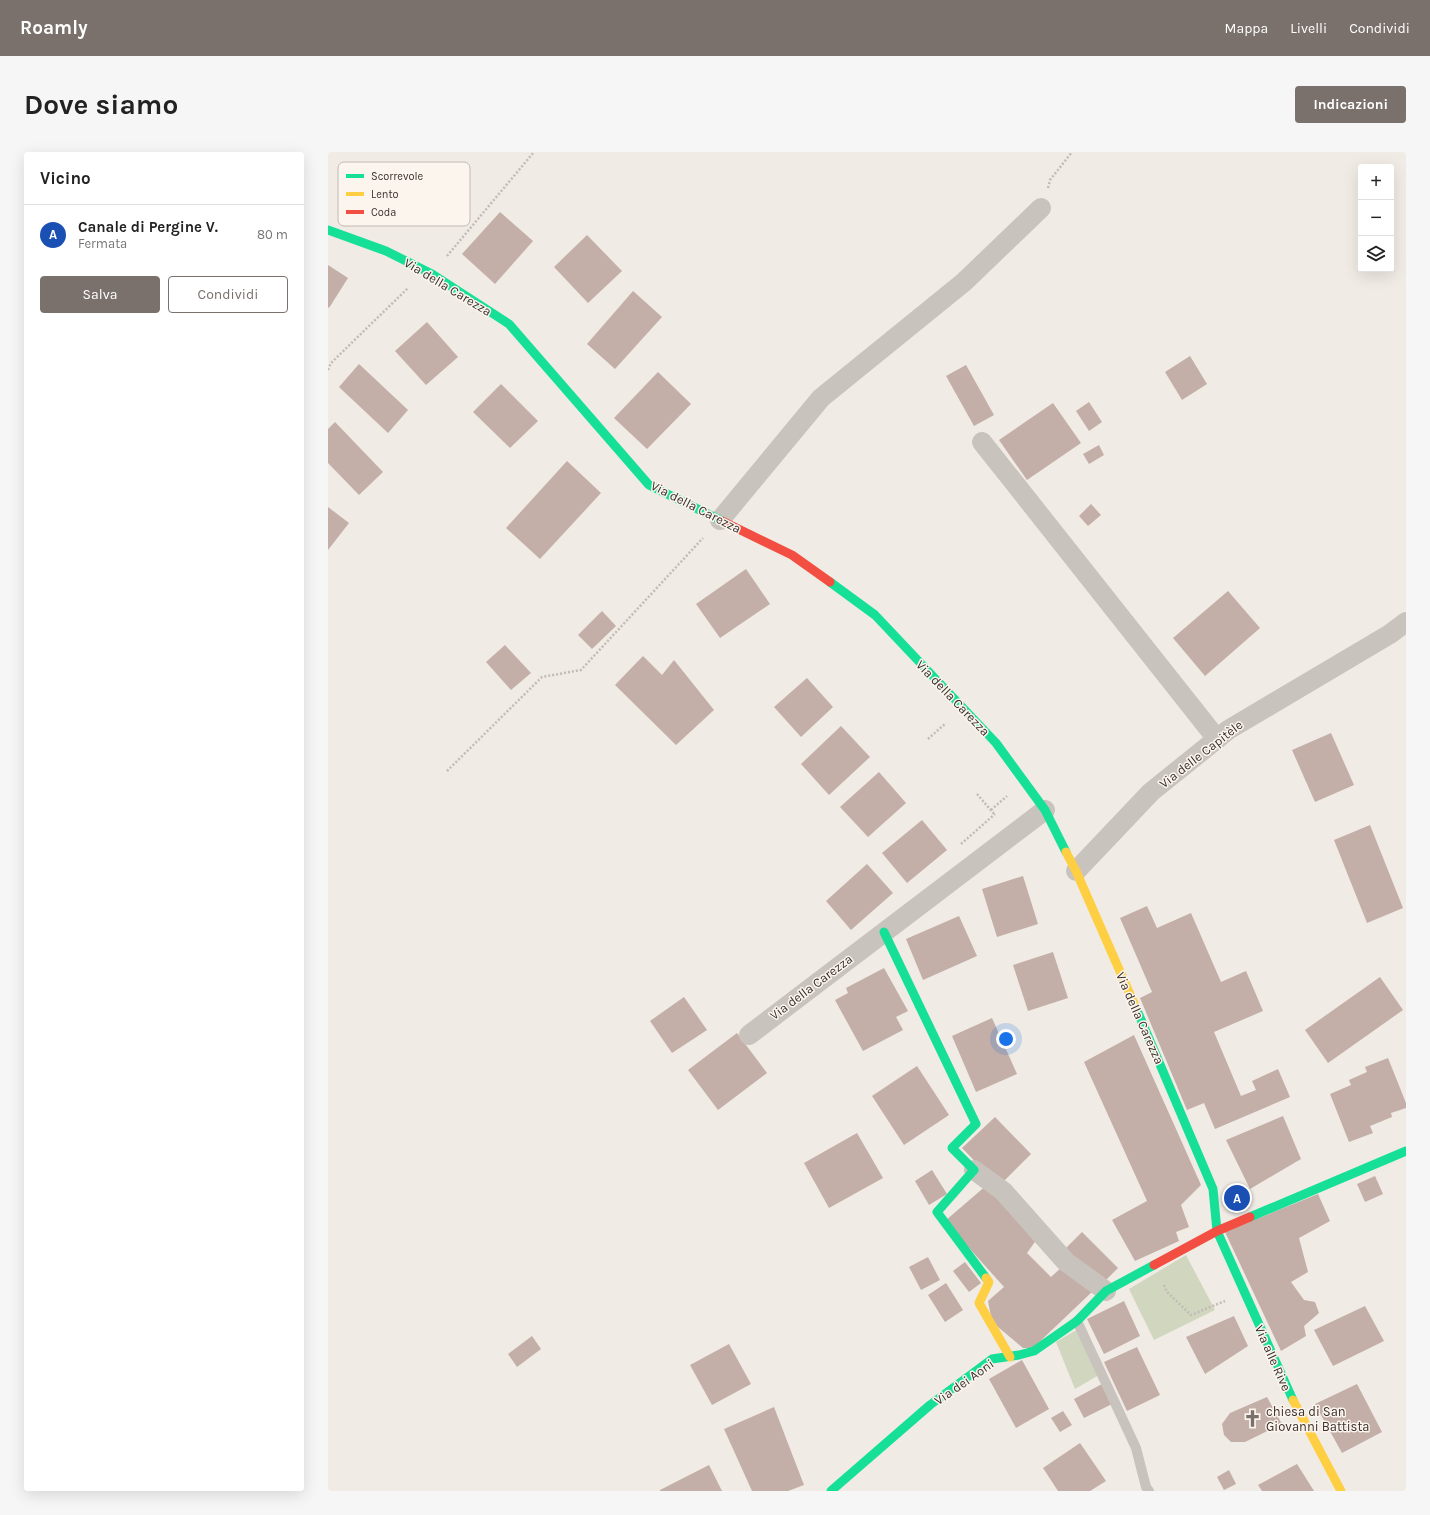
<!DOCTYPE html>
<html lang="it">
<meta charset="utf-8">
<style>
:root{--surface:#fff;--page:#f6f6f6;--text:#222;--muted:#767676;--line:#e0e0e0;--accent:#7a716c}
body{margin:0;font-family:Karla,sans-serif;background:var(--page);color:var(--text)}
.controls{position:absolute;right:12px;top:12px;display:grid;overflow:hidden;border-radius:4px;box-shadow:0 4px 16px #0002}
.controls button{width:36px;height:36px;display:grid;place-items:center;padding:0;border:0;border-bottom:1px solid var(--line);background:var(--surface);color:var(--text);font:20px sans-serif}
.you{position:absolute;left:678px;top:887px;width:14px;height:14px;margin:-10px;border:3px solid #fff;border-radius:50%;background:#1a73e8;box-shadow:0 0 0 6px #1a73e833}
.badge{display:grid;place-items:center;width:26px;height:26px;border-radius:50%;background:var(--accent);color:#fff;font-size:13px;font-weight:700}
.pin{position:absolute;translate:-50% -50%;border:2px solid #fff;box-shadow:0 1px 4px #0006}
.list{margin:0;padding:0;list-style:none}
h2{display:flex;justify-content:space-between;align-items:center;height:52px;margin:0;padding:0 16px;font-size:17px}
h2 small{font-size:13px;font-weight:400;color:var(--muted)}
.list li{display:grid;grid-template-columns:26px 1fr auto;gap:12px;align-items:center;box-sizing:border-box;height:60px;padding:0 16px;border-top:1px solid var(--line)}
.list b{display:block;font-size:15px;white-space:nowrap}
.list p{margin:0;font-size:13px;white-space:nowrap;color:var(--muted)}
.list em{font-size:13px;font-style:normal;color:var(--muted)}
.actions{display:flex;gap:8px;padding:12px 16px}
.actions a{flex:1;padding:9px 0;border:1px solid var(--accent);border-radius:4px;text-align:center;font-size:14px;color:var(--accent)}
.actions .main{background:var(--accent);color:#fff}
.icon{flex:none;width:22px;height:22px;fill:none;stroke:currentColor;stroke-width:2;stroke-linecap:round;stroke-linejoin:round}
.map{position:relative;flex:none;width:1078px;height:1339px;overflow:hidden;border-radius:4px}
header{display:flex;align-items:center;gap:24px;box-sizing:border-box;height:56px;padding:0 20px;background:var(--accent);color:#fff}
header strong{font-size:19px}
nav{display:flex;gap:22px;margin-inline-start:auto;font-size:14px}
.intro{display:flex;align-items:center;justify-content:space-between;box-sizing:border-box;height:96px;padding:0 24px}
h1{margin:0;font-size:28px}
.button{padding:10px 18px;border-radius:4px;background:var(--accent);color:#fff;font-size:14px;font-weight:700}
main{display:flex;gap:24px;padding:0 24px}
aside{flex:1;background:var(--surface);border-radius:4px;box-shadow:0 4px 16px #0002}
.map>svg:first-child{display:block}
</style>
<header>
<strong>Roamly</strong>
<nav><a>Mappa</a><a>Livelli</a><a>Condividi</a></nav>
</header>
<div class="intro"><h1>Dove siamo</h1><a class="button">Indicazioni</a></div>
<main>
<aside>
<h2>Vicino<small></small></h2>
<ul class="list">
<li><span class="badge" style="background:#1a4fb4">A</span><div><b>Canale di Pergine V.</b><p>Fermata</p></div><em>80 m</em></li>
</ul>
<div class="actions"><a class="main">Salva</a><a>Condividi</a></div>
</aside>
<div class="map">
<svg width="1078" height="1339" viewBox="0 0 1078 1339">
<rect width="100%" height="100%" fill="#f0ebe5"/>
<g fill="#d1d6bf">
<path d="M858,1103l29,55 -61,30 -25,-51z"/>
<path d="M750,1177l21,46 -24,14 -19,-47z"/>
</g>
<g fill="#c3afa7">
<path d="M172,60l33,29 -38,43 -33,-30z"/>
<path d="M259,83l35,36 -34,32 -34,-36z"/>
<path d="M0,113l20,13 -19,30 -1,-1z"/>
<path d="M305,139l29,26 -47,52 -28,-25z"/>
<path d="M99,170l31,35 -32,28 -31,-34z"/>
<path d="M862,204l17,28 -25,16 -17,-28z"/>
<path d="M31,212l49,46 -20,23 -49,-46z"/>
<path d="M638,213l28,50 -20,11 -28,-50z"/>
<path d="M330,220l33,32 -44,45 -33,-31z"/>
<path d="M173,232l37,37 -28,27 -37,-36z"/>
<path d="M761,250l13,20 -13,9 -13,-20z"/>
<path d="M725,251l28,40 -54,37 -28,-40z"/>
<path d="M7,270l48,50 -24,23 -31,-32v-34z"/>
<path d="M771,293l5,10 -15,9 -6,-10z"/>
<path d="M239,309l34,32 -61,66 -34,-31z"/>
<path d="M763,352l10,11 -13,11 -9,-10z"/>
<path d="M0,355l21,16 -21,27z"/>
<path d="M418,417l24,35 -50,34 -24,-34z"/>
<path d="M900,439l32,37 -55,48 -32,-38z"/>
<path d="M274,459l14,15 -24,23 -14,-14z"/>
<path d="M177,493l26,28 -20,17 -25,-28z"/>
<path d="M315,504l19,19 12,-15 40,50 -38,35 -61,-60z"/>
<path d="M479,526l26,29 -32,30 -27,-30z"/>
<path d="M513,574l29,31 -41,38 -28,-31z"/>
<path d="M1003,581l23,52 -39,17 -23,-52z"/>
<path d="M551,620l27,31 -38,34 -28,-30z"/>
<path d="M594,668l25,30 -40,33 -25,-30z"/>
<path d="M1042,673l33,83 -36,15 -33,-83z"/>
<path d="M539,712l26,29 -42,37 -25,-29z"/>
<path d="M695,724l15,48 -41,13 -15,-48z"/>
<path d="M819,754l10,22 34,-15 30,69 25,-11 17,40 -49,21 27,64 15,-6 -4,-9 26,-12 12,28 -75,32 -11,-26 -17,7 -47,-112 12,-6 -32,-74z"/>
<path d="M631,764l18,40 -54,24 -17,-41z"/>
<path d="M725,800l15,46 -40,13 -15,-46z"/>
<path d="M556,816l24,43 -12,6 7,13 -40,21 -28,-51 13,-7 -2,-5z"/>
<path d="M1052,825l23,33 -75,53 -23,-33z"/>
<path d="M356,845l23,33 -35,23 -22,-32z"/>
<path d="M664,866l25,56 -41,18 -24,-56z"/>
<path d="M409,881l30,40 -49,37 -30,-40z"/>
<path d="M806,883l67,150 -20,20 8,22 -13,5 3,9 -44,20 -23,-41 35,-19 -63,-139z"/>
<path d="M1060,906l18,45v5l-15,5 1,4 -22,9 3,7 -24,9 -19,-48 21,-9 -2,-5 18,-8 -2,-5z"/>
<path d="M589,914l32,49 -45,30 -32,-49z"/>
<path d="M955,964l18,43 -51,30 -24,-49z"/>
<path d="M667,965l36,37 -32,32 -37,-38z"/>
<path d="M529,981l26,45 -54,30 -25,-45z"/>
<path d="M604,1018l15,24 -18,11 -14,-24z"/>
<path d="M1047,1024l8,18 -18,8 -8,-18z"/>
<path d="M660,1032l49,55 -10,14 24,24 12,-11 31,24 -61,58h-10l-31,-26 -4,-21 16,-14 -59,-66z"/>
<path d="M990,1042l12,27 -31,17 9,34 -17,10 13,18 11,2 4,11 -15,13 2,10 -25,15 -56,-119z"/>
<path d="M754,1080l36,36 -18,18 -36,-36z"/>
<path d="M600,1105l12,23 -19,10 -12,-23z"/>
<path d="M637,1110l16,21 -12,9 -16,-21z"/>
<path d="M618,1131l17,27 -18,12 -17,-27z"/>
<path d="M796,1149l16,35 -36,18 -17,-35z"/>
<path d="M1037,1154l19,35 -51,25 -19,-36z"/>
<path d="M906,1164l14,30 -43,28 -19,-37z"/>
<path d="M204,1184l9,13 -24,18 -9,-13z"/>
<path d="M401,1192l22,40 -39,21 -22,-40z"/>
<path d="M809,1195l23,48 -33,16 -23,-49z"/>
<path d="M694,1208l27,49 -33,19 -27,-49z"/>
<path d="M774,1232l10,20 -28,14 -10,-19z"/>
<path d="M1029,1232l25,48 -40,21 -27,-49z"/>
<path d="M939,1245l15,27 -37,18h-14l-7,-7 -2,-11 8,-11z"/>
<path d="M446,1255l30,78 -16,6h-36l-28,-62z"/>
<path d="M735,1259l9,14 -12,7 -9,-14z"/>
<path d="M752,1291l26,38 -16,10h-32l-15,-23z"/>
<path d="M969,1312l17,27h-52l-4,-6z"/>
<path d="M381,1313l13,26h-62v-1z"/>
<path d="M901,1318l7,14 -12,6 -7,-13z"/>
</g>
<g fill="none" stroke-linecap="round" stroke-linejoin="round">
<g stroke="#c2bbb6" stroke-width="2.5" stroke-dasharray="2 2" stroke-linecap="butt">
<path d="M720,36l2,-8 22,-28"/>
<path d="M119,104l87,-104"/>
<path d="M0,218l3,-7 77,-75"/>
<path d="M600,587l18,-16"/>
<path d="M119,619l95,-94 39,-7 122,-132"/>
<path d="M649,642l18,21"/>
<path d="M663,658l16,-14"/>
<path d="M633,692l34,-30"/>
<path d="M836,1133l3,7 24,23 34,-14"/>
</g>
<path stroke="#c9c3be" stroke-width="10" d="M749,1169l59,127 10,39 3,4"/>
<g stroke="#c9c3be" stroke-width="20">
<path d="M654,290l235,297"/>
<path d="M392,368l101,-122 143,-116 77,-74"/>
<path d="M748,719l75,-79 77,-62 162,-96 16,-12"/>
<path d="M421,883l296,-225"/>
<path d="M646,1018l29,21 63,71 40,29"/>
</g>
<g stroke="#16e098" stroke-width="9">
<path d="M0,78l58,21 46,23 77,50 140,161 73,36"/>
<path d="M502,430l45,33 121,128 49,67 21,42"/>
<path d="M556,780l92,192 -24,24 22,22 -37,42 49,66"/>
<path d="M808,856l77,181 4,42 76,169"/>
<path d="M922,1065l156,-66"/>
<path d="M503,1339l99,-86 62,-46 27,-4 15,-4 43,-30 29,-30 48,-26"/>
</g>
<g stroke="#ffcf43" stroke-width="9">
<path d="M738,700l10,19 60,137"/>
<path d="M658,1126l3,4 -10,21 31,54"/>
<path d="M965,1248l48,91"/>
</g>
<g stroke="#f24e42" stroke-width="9">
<path d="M394,369l70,34 38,27"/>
<path d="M826,1113l63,-34 33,-14"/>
</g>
</g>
<defs>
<symbol id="church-bare" viewBox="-9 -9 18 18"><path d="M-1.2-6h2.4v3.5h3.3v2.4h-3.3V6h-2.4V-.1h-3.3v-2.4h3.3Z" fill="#7a716c" stroke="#fbf5ee" stroke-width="2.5" paint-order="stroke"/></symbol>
</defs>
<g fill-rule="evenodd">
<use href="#church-bare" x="912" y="1254" width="25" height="25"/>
</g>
<g text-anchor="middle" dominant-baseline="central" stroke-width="3" stroke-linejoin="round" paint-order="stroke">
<g font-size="13" fill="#3b302b" stroke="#fbf5ee">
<text transform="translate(120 135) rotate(31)">Via della Carezza</text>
<text transform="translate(368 355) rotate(27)">Via della Carezza</text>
<text transform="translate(625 546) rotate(46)">Via della Carezza</text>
<text transform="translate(873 602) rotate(-38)">Via delle Capitèle</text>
<text transform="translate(483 835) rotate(-37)">Via della Carezza</text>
<text transform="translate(812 866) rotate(66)">Via della Carezza</text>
<text transform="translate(945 1206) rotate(66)">Via alle Rive</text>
<text transform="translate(636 1230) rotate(-35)">Via dei Aoni</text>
</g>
<g font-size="13" fill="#3b302b" stroke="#fbf5ee" text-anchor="start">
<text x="938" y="1259">chiesa di San<tspan x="938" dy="15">Giovanni Battista</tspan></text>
</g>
</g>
<rect x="10" y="10" width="132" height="64" rx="6" fill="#fbf5ee" stroke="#c1bab4" stroke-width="1"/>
<rect x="18" y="22" width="18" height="4" fill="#16e098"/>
<rect x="18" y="40" width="18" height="4" fill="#ffcf43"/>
<rect x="18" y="58" width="18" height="4" fill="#f24e42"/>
<g font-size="11" fill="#3b302b">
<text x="43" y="28">Scorrevole</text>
<text x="43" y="46">Lento</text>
<text x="43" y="64">Coda</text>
</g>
</svg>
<div class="controls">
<button>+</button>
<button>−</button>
<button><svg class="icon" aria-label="layers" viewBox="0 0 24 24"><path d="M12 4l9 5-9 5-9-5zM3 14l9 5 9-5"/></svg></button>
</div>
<div class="you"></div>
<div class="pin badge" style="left:909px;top:1046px;background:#1a4fb4">A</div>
</div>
</main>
